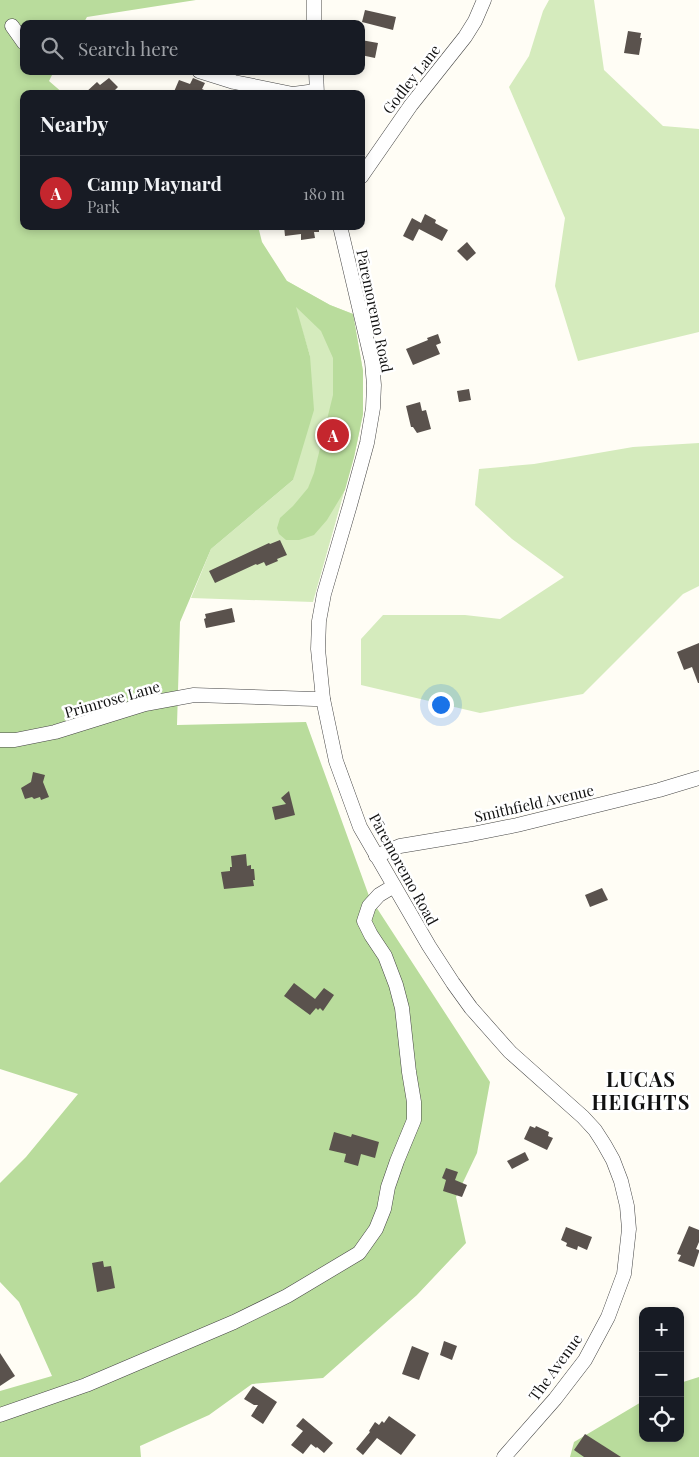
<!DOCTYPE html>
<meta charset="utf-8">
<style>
:root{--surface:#171b24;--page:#20242c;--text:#f1f3f6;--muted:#9ea1a6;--line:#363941;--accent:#c4262e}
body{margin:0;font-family:"Playfair Display",serif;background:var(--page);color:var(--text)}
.controls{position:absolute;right:15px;bottom:15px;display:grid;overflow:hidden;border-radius:10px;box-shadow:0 2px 8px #0003}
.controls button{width:45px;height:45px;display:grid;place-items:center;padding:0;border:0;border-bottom:1px solid var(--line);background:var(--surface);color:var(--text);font:25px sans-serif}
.you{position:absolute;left:440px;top:704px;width:18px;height:18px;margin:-12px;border:4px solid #fff;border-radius:50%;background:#1a73e8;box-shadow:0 0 0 8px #1a73e833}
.badge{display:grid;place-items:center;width:32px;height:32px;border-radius:50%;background:var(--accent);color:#fff;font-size:16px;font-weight:700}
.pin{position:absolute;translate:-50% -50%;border:2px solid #fff;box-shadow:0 1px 5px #0006}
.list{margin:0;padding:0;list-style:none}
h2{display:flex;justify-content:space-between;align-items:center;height:65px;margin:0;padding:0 20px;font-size:21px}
h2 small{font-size:16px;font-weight:400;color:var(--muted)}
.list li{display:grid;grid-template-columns:32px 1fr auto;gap:15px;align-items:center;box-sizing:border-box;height:75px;padding:0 20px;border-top:1px solid var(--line)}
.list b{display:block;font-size:19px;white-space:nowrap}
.list p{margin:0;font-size:16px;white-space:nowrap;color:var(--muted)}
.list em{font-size:16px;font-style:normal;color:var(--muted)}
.icon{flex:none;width:28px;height:28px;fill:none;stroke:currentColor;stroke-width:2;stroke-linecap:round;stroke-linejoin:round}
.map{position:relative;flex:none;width:699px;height:1457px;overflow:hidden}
.search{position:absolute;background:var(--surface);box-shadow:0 2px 8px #0003;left:20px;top:20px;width:345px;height:55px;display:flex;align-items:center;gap:12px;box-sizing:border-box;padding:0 18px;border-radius:10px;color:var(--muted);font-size:19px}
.panel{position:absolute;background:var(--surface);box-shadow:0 2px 8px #0003;left:20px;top:90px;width:345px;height:140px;border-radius:10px}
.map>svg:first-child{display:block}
</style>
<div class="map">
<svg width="699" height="1457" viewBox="0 0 699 1457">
<rect width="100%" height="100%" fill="#fffdf5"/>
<g fill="#d5ebbd">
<path d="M549,0h45l10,70 59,56 36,3v203l-121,29 -23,-75 10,-68 -56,-131 20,-31 14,-45z"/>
<path d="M287,281l43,24 23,9 10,57v43l-9,43 -41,145 -122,-4 20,-49 82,-69 17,-124z"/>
<path d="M699,443v143l-16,8 -100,100 -103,19 -119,-28v-46l22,-24h82l35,4 64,-42 -52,-38 -37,-34 4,-36 55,-5 99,-17z"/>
</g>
<g fill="#b9dc9c">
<path d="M0,0h196l-109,17 -4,7h-59v47h30l-5,10 15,13h-40v132h234l4,16 25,39 43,24 23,9 10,57v43l-9,43 -9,33 -18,30 -13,15 -15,5h-13l-7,-6 -2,-6 3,-10 13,-12 15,-18 6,-15 19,-78v-37l-12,-27 -25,-24 14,49 4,54 -21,70 -82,69 -31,73 -3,103 129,-3 63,174 121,186 -13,71 -21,44 10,46 -49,52 -94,83 -71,6 -43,31 -69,31 1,11h-141v-66l52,-15 -33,-74 -19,-20v-99l26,-26 52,-63 -78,-25z"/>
<path d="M699,1377v80h-129l4,-15 69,-41v37h37v-55z"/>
</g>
<g fill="#5a524d">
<path d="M365,10l31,7 -3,13 -31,-8z"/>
<path d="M628,31l13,2 -1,5h2l-3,17 -15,-2z"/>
<path d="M361,40l17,3 -3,15 -14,-3z"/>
<path d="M109,78l9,9 -7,7h-27l13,-12 3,3z"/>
<path d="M193,78l12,5 -3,6 11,5h-40l6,-14 11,4z"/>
<path d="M425,214l11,6 -1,3 13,7 -6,11 -23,-12 -6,12 -10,-5 9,-18 9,5z"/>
<path d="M284,226h35v6h-5l1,6 -14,2v-6l-16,2z"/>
<path d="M467,242l9,11 -9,8 -10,-10z"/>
<path d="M438,334l3,9 -5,2 4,9 -27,11 -7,-16 22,-9 -1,-2z"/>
<path d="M469,389l2,11 -12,2 -2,-11z"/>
<path d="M420,402l2,9 4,-1 5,19 -14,4 -4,-6h-2l-5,-21z"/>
<path d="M280,540l7,15 -10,4 1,2 -12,5 -2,-4 -7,3 -1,-1 -41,19 -6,-12 60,-28 1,1z"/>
<path d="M232,608l3,14 -29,6 -2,-9 2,-1 -1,-4z"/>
<path d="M699,643v40h-1l-6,-16 -8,3 -7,-18z"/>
<path d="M33,772l12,3 -2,7 6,15 -8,3 -1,-3 -6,2 -2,-2 -7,2 -4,-11 10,-6z"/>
<path d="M289,791l6,24 -20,5 -3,-13 14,-3 -5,-6z"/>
<path d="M246,854l1,12 4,-1v4h3l1,11h-2l1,6 -30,3 -3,-17 9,-1v-4h2l-1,-11z"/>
<path d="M602,888l6,12 -18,7 -5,-12z"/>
<path d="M294,983l21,16 9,-11 10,7 -11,16 -3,-3 -2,2 -2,-2 -6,7 -26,-19z"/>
<path d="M530,1126l5,2 1,-2 13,6 -1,4 5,2 -6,12 -23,-11z"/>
<path d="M334,1132l17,5 1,-3 27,8 -4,16 -14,-4 -3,12 -14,-4 2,-8 -17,-4z"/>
<path d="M525,1152l4,8 -17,9 -5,-8z"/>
<path d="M446,1168l12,4 -3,8 12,5 -5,12 -19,-6 3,-11 -4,-2z"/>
<path d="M689,1226l10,4v12l-3,7 3,1v2l-5,15 -16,-6 3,-6 -4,-1z"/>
<path d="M566,1227l26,10 -5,13 -9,-4 -1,4 -11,-4 1,-3 -6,-3z"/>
<path d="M103,1261l1,6 7,-1 4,22 -18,4 -5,-29z"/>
<path d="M444,1341l13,5 -5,14 -12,-5z"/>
<path d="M412,1346l17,7 -10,27 -17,-6z"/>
<path d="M0,1353l15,23 -15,10z"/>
<path d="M253,1386l24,16 -14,22 -12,-8 7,-11h-4l-10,-6z"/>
<path d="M389,1416l27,19 -15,20 -24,-17 -14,17 -7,-6 14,-17 -1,-1 6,-9 4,3 3,-4 2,2z"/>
<path d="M303,1418l30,25 -9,10 -7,-6 -1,1 -5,-4 -8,10 -12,-9 12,-14 -7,-5z"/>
<path d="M585,1434l36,23h-37l-10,-7z"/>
</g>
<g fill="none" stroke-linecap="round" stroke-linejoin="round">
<defs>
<g id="minor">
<path d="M314,0v24"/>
<path d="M12,26l12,17"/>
<path d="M199,71l35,11 59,12 23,-3"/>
<path d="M316,71l1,23"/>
<path d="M361,177l50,-72 54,-68 10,-16 9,-21"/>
<path d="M340,226l32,136 2,23 -1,23 -6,35 -17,62 -26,89 -5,27 -1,28 5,50 13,62 24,66 69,119 24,37 18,25 39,44 73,65 12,13 9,14 9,16 8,21 6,25 2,23 -5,45 -16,43 -23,43 -30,39 -51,58"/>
<path d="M0,740h15l40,-8 90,-28 49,-9 120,4h9"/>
<path d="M376,856l24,-10 72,-12 45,-9 142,-35 40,-12"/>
<path d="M0,1415l86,-30 148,-63 53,-26 72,-43 17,-24 8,-20 4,-22 9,-26 17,-41v-18l-5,-30 -7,-64 -6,-23 -11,-29 -14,-21 -7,-14 5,-15 10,-11 15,-9"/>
</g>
</defs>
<use href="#minor" stroke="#444" stroke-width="15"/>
<use href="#minor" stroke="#fff" stroke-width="14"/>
</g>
<g text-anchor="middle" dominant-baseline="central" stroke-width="5" stroke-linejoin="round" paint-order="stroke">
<g font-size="15" fill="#111" stroke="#fff">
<text transform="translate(411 79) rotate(-52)">Godley Lane</text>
<text transform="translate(375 311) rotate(78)">Pāremoremo Road</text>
<text transform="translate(112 699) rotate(-16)">Primrose Lane</text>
<text transform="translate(534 803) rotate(-13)">Smithfield Avenue</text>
<text transform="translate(404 869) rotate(61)">Pāremoremo Road</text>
<text transform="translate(555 1367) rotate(-54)">The Avenue</text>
</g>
<g font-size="20" font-weight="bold" letter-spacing="1" fill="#111" stroke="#fff">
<text x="641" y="1078">LUCAS<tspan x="641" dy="23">HEIGHTS</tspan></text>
</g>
</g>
</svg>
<div class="controls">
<button>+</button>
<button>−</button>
<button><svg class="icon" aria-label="locate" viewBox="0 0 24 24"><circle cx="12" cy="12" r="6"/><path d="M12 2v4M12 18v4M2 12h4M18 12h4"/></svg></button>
</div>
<div class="you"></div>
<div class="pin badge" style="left:333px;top:435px">A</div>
<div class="search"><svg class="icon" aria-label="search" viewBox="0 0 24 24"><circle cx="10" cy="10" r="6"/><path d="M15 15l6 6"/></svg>Search here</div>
<section class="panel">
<h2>Nearby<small></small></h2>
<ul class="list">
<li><span class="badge">A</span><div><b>Camp Maynard</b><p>Park</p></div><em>180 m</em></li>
</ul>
</section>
</div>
